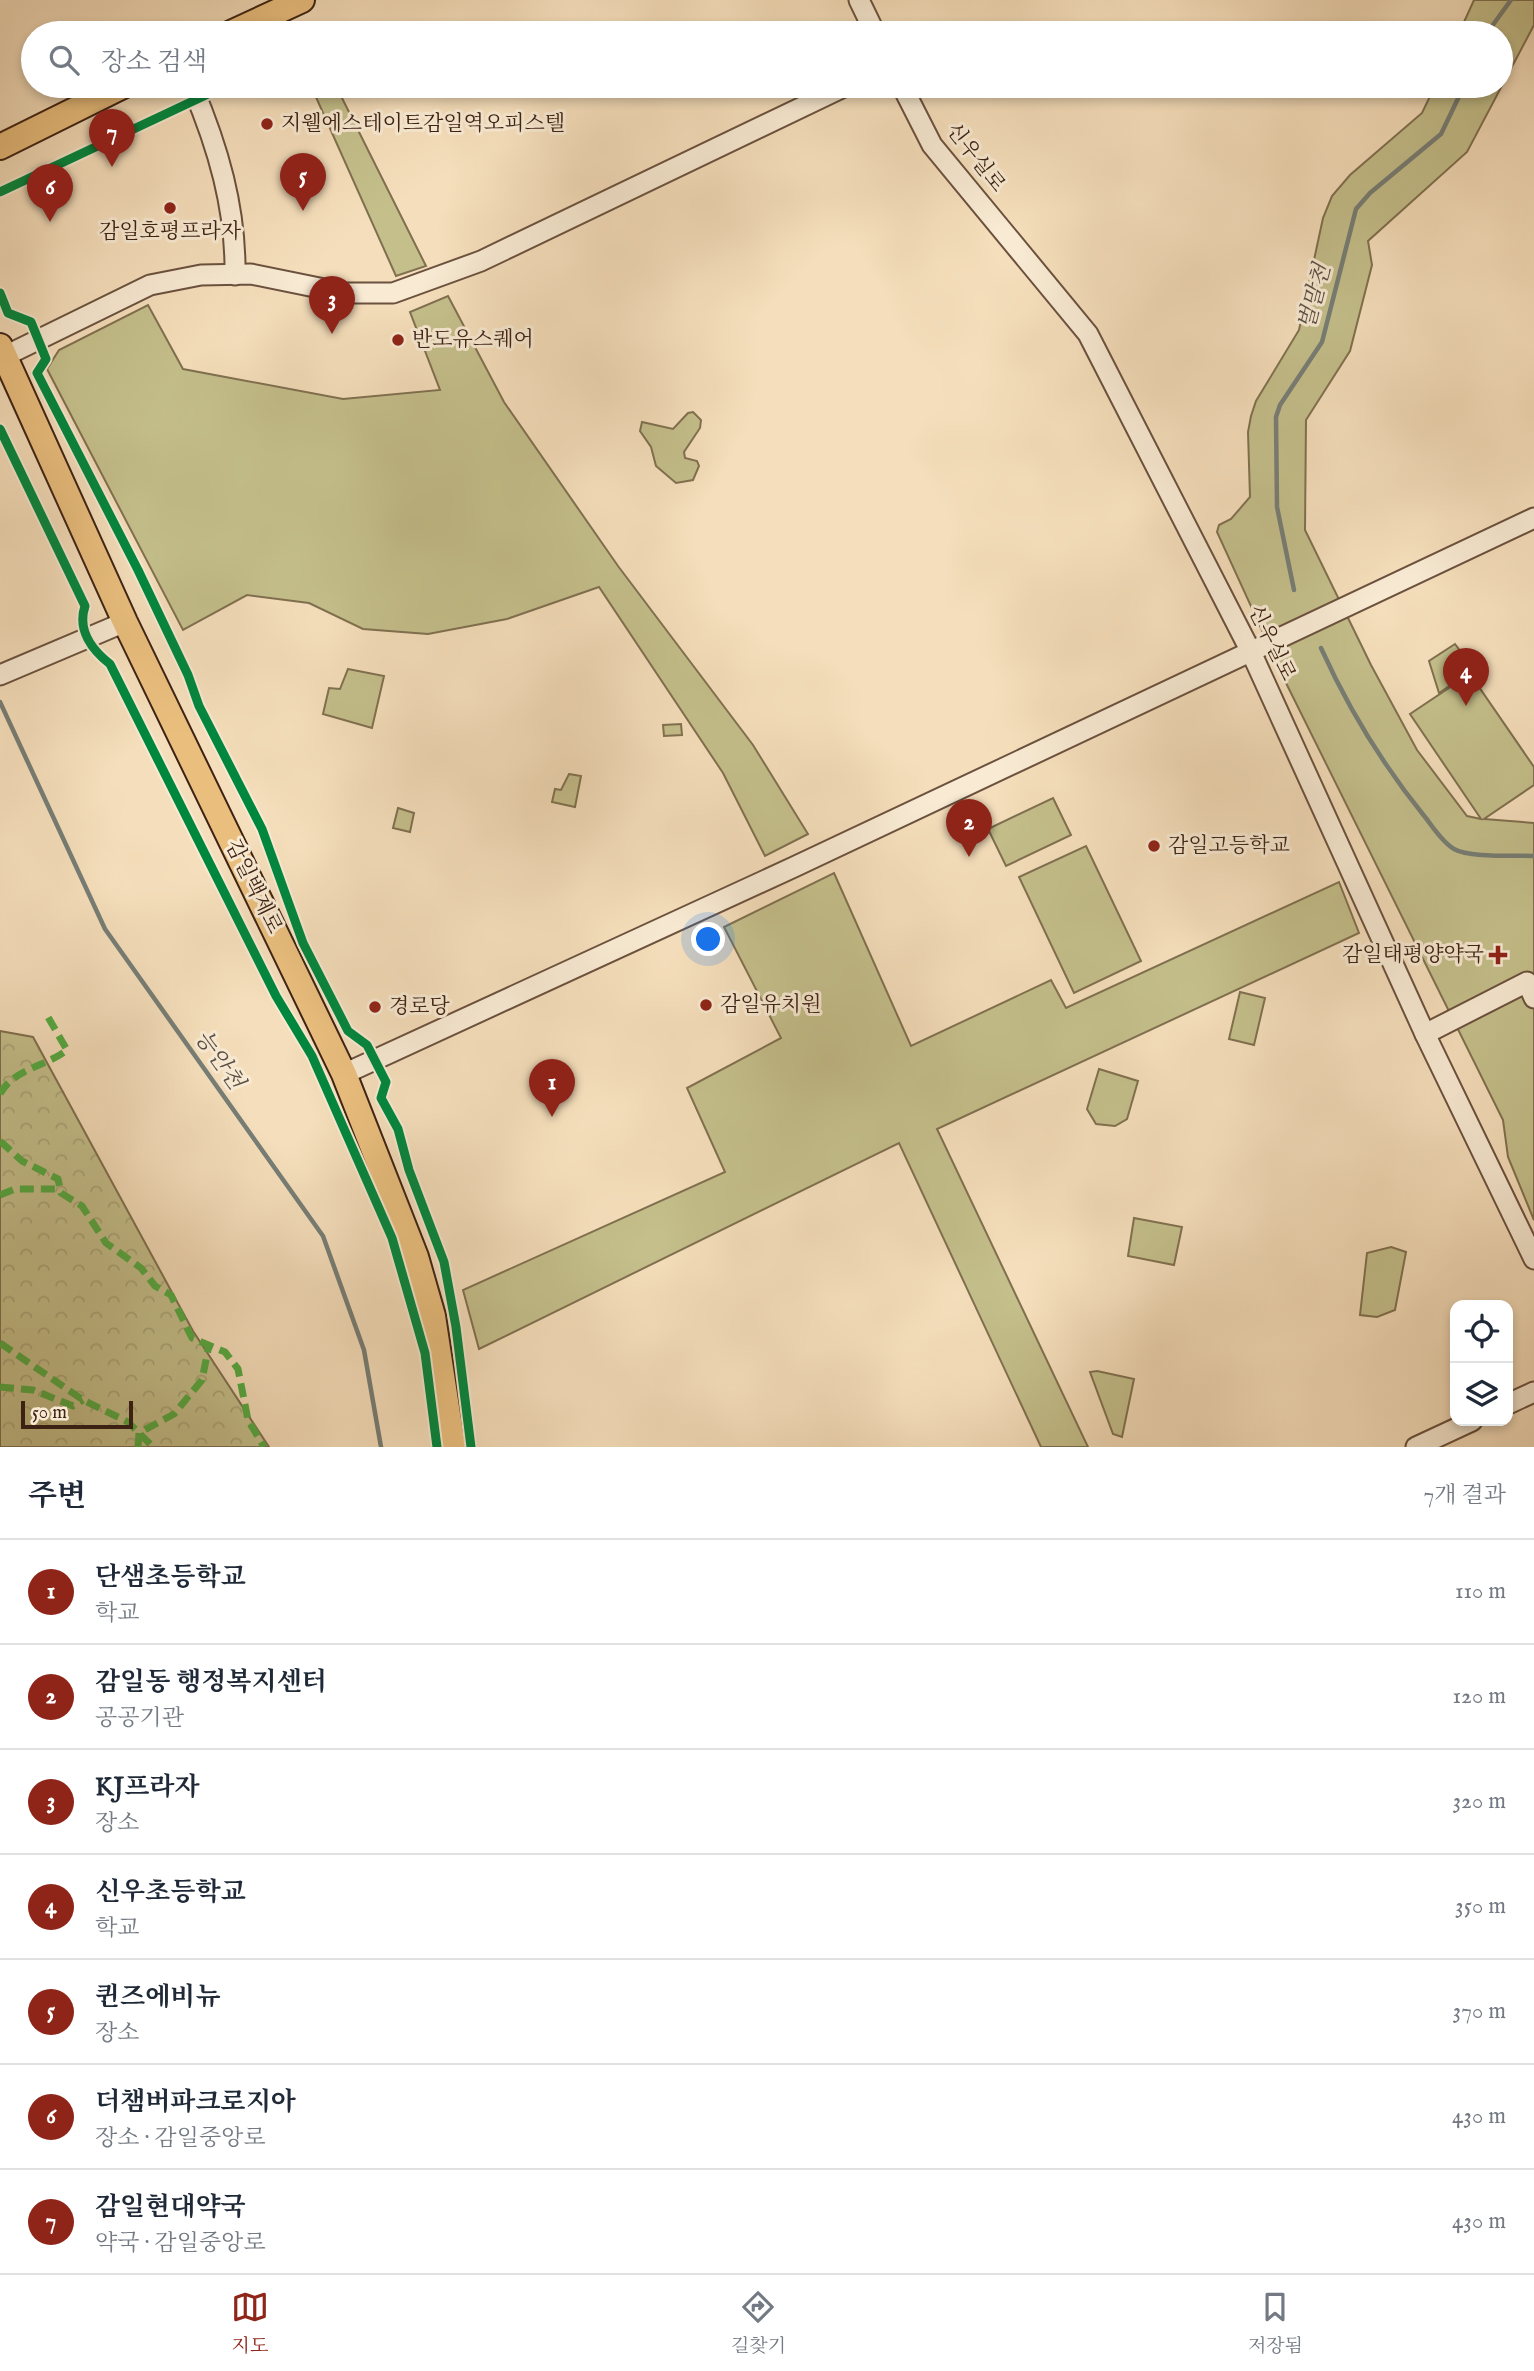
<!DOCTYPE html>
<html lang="ko">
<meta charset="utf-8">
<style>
:root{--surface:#fff;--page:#f6f6f7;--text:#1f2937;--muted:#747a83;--line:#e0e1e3;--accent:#8f2418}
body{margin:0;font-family:"IM FELL English","Noto Serif KR",serif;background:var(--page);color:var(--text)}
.controls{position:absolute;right:21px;bottom:21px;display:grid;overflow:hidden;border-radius:14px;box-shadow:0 4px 10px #0003}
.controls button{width:63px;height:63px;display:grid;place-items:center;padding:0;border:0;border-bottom:2px solid var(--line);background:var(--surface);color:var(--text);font:35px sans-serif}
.scale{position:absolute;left:21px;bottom:18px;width:112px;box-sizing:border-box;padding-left:7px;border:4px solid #3d2214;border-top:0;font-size:19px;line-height:24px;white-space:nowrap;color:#3d2214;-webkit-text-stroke:5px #f8ead3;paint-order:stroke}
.you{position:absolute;left:709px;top:940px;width:24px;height:24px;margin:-18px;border:5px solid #fff;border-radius:50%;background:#1a73e8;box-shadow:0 0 0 10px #1a73e833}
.badge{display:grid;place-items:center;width:46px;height:46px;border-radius:50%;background:var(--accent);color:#fff;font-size:23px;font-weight:700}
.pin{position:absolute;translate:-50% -58px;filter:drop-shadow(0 2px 4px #0008)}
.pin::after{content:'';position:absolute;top:37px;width:24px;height:21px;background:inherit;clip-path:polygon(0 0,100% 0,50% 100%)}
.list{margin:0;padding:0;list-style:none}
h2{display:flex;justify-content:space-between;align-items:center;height:91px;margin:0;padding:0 28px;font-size:30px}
h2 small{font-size:23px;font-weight:400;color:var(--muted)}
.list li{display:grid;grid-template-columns:46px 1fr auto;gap:21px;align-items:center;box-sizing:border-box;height:105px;padding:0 28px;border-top:2px solid var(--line)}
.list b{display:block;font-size:26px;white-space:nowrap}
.list p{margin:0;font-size:23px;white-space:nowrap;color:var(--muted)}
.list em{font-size:23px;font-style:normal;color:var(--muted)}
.icon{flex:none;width:38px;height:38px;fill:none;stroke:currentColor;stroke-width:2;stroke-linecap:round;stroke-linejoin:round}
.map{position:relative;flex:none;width:1534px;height:1447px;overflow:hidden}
.search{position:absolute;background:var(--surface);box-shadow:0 4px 10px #0003;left:21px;right:21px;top:21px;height:77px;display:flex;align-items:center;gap:18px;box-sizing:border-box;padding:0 24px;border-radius:38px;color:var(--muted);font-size:26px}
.sheet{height:826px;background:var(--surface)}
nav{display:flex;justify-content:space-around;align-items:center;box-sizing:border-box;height:98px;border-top:2px solid var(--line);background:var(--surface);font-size:19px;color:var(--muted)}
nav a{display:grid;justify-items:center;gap:4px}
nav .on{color:var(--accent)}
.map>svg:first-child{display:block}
</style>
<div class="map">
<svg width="1534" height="1447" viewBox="0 0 1534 1447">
<defs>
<pattern id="forest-crowns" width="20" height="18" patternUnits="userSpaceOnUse" patternTransform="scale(1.75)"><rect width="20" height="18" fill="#c4bf8b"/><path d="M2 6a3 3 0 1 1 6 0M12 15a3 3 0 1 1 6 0" fill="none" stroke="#a9a477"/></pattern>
</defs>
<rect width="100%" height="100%" fill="#f5debb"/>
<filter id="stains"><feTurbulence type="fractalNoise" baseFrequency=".00286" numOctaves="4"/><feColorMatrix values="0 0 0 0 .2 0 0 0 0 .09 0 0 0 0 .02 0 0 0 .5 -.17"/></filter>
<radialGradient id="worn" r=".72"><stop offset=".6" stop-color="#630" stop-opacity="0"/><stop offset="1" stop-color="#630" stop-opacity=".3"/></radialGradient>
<path fill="url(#forest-crowns)" stroke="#807050" stroke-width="2" d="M0,1031l33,6 160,294 76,116h-269z"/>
<g fill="#c4bf8b" stroke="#807050" stroke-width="2">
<path d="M1474,0h60v25l-67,127 -99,89 4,24 -22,86 -44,69 -1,110 66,135 46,85 50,66 14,3 -71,-105 60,-40 64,93v18l-50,34 50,4v397l-26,-63 -5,-37 -216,-435 -70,-153 2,-7 12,-6 19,-22 -2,-65 3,-16 5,-15 43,-71 24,-112 9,-22 18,-21 72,-62 13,-27h66v-53h-42z"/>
<path d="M311,86h25l90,180 -30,10z"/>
<path d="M448,296l56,106 114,164 135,179 55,89 -43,22 -42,-83 -124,-186 -92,32 -79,15 -65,-5 -54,-26 -62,-8 -64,35 -136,-261 12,-19 89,-45 35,64 160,30 97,-9 -30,-78z"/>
<path d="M693,412l8,8 -1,8 -16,24 1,6 12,3 2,5 -6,14 -17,3 -20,-17 -5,-19 -11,-16 2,-9 31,7 15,-16z"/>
<path d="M1455,644l19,25 -35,24 -10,-32z"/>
<path d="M348,669l36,7 -12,52 -49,-14 6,-26 11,1z"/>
<path d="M681,724l1,11 -18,1 -1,-11z"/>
<path d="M569,774l12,2 -6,31 -23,-5 3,-13 6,1z"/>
<path d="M1053,798l18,37 -65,31 -18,-37z"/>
<path d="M398,808l16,5 -4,19 -17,-4z"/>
<path d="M1086,846l55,115 -67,32 -55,-116z"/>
<path d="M834,873l77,173 140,-66 15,28 273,-126 20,51 -422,196 151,318h-47l-142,-304 -420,206 -16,-59 262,-118 -38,-84 94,-50 -57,-111z"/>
<path d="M1240,992l25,6 -11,47 -25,-6z"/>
<path d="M1099,1069l39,12 -11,38 -12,7 -19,-2 -9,-15z"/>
<path d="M1134,1218l48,9 -8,38 -46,-9z"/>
<path d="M1391,1247l15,5 -11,58 -18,7 -17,-2 7,-62z"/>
<path d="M1097,1371l37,8 -12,58 -9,-3 -23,-62z"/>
</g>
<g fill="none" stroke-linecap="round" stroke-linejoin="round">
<g stroke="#777e76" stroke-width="4.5">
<path d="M1487,33l24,-33"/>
<path d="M1294,590l-17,-83 -1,-90 4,-12 42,-63 34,-133 14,-16 71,-59 23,-48"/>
<path d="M1321,648c28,62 61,116 104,169 8,10 17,25 29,32 16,9 60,6 80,7"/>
<path d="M0,702l105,227 218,307 41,114 17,97"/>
</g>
<defs>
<g id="minor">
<path d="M859,0l16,33"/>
<path d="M192,86c26,61 44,122 43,189"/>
<path d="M902,86l30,59 156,189 163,318 174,382 109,225"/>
<path d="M5,356l145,-71 51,-10 50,-1 93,19h49l88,-32 365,-175"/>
<path d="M0,675l125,-53"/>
<path d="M1425,1034l102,-52 7,16"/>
<path d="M344,1074l450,-207 740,-349"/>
<path d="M1508,1404l26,-12"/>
<path d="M1416,1447l56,-26"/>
</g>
<g id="major">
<path d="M231,33l71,-33"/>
<path d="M0,147l123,-61"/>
<path d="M0,346l125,276 219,452 72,183 17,59 20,131"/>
</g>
</defs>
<use href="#minor" stroke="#6b513e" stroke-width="23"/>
<use href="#major" stroke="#3d2214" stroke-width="28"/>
<use href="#minor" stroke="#f8ead3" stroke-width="19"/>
<use href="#major" stroke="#eabf7e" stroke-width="24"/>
<g stroke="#55aa42" stroke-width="7" stroke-dasharray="14 7" stroke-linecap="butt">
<path d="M0,1094c13,-25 47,-28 67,-44l-19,-33"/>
<path d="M0,1141l22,20 36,18 3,14 21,13 24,37 35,25 14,18 16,9 21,43 33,14 13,17 10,51 16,27"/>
<path d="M0,1195l15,-6h45"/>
<path d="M0,1343l83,57 45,22 25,25"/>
<path d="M0,1387l33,3 40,16 10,-6"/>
<path d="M138,1447l1,-14 35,-19 28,-34 7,-35"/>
</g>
<defs>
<g id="cycleway">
<path d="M0,192l225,-106"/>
<path d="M0,293l8,20 23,9 15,37 -9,14 101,197 50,105 11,31 63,123 41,114 45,88 19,14 19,37 -5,16 17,31 11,41 35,92 12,65 15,120"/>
<path d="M0,429l85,177c-8,24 7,44 25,58l166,332 36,60 80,182 33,115 12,94"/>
</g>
</defs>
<use href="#cycleway" stroke="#f8ead3" stroke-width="13"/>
<use href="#cycleway" stroke="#00873e" stroke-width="9"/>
</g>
<g fill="#8f2418" stroke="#f8ead3" stroke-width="2.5">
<circle cx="267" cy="124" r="7"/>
<circle cx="170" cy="208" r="7"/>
<circle cx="398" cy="340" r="7"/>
<circle cx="1154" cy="846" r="7"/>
<path d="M1494.5 944.5h7v7h7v7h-7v7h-7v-7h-7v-7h7z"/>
<circle cx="706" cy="1005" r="7"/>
<circle cx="375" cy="1007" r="7"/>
</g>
<g text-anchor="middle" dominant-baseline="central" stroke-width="6" stroke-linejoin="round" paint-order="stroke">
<g font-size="21" fill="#3d2214" stroke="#f8ead3" text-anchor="start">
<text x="281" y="124">지웰에스테이트감일역오피스텔</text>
<text x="170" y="232" text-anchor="middle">감일호평프라자</text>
<text x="412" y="340">반도유스퀘어</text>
<text x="1168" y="846">감일고등학교</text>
<text x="1484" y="955" text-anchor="end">감일태평양약국</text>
<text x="720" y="1005">감일유치원</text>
<text x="389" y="1007">경로당</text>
</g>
<g font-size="21" fill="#3d2214" stroke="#f8ead3">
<text transform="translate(975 158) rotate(52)">신우실로</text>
<text transform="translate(1271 643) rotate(64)">신우실로</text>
<text transform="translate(253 887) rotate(64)">감일백제로</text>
</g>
<g font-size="23" font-style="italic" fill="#5a5045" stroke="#f8ead3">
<text transform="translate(1315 297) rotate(-75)">벌말천</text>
<text transform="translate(219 1060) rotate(55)">능안천</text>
</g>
</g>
<rect width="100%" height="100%" filter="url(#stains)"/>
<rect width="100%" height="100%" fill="url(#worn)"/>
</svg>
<div class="controls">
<button><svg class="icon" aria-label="locate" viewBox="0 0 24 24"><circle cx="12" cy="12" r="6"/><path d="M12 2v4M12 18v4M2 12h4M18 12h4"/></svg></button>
<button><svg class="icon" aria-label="layers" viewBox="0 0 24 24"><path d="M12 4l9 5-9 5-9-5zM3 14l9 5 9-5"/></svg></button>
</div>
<div class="scale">50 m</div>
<div class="you"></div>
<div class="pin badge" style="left:552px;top:1117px">1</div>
<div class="pin badge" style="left:969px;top:857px">2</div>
<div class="pin badge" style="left:332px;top:334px">3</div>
<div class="pin badge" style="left:1466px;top:706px">4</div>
<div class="pin badge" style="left:303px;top:211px">5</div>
<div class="pin badge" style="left:50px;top:222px">6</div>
<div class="pin badge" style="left:112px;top:167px">7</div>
<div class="search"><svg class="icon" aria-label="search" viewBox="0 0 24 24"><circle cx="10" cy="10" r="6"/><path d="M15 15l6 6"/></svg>장소 검색</div>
</div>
<section class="sheet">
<h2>주변<small>7개 결과</small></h2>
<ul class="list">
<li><span class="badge">1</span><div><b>단샘초등학교</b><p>학교</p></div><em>110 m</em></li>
<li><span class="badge">2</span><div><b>감일동 행정복지센터</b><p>공공기관</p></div><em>120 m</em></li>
<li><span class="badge">3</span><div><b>KJ프라자</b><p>장소</p></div><em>320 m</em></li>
<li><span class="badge">4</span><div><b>신우초등학교</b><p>학교</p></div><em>350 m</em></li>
<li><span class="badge">5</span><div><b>퀸즈에비뉴</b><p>장소</p></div><em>370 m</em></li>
<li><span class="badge">6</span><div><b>더챔버파크로지아</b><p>장소 · 감일중앙로</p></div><em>430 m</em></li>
<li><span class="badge">7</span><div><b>감일현대약국</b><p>약국 · 감일중앙로</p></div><em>430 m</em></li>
</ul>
</section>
<nav>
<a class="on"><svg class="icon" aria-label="map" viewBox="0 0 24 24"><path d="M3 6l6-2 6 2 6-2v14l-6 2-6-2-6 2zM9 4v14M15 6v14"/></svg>지도</a>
<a><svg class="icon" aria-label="directions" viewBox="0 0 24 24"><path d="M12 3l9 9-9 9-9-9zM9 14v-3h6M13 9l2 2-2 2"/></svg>길찾기</a>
<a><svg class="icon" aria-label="saved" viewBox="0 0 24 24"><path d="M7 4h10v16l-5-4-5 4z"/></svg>저장됨</a>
</nav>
